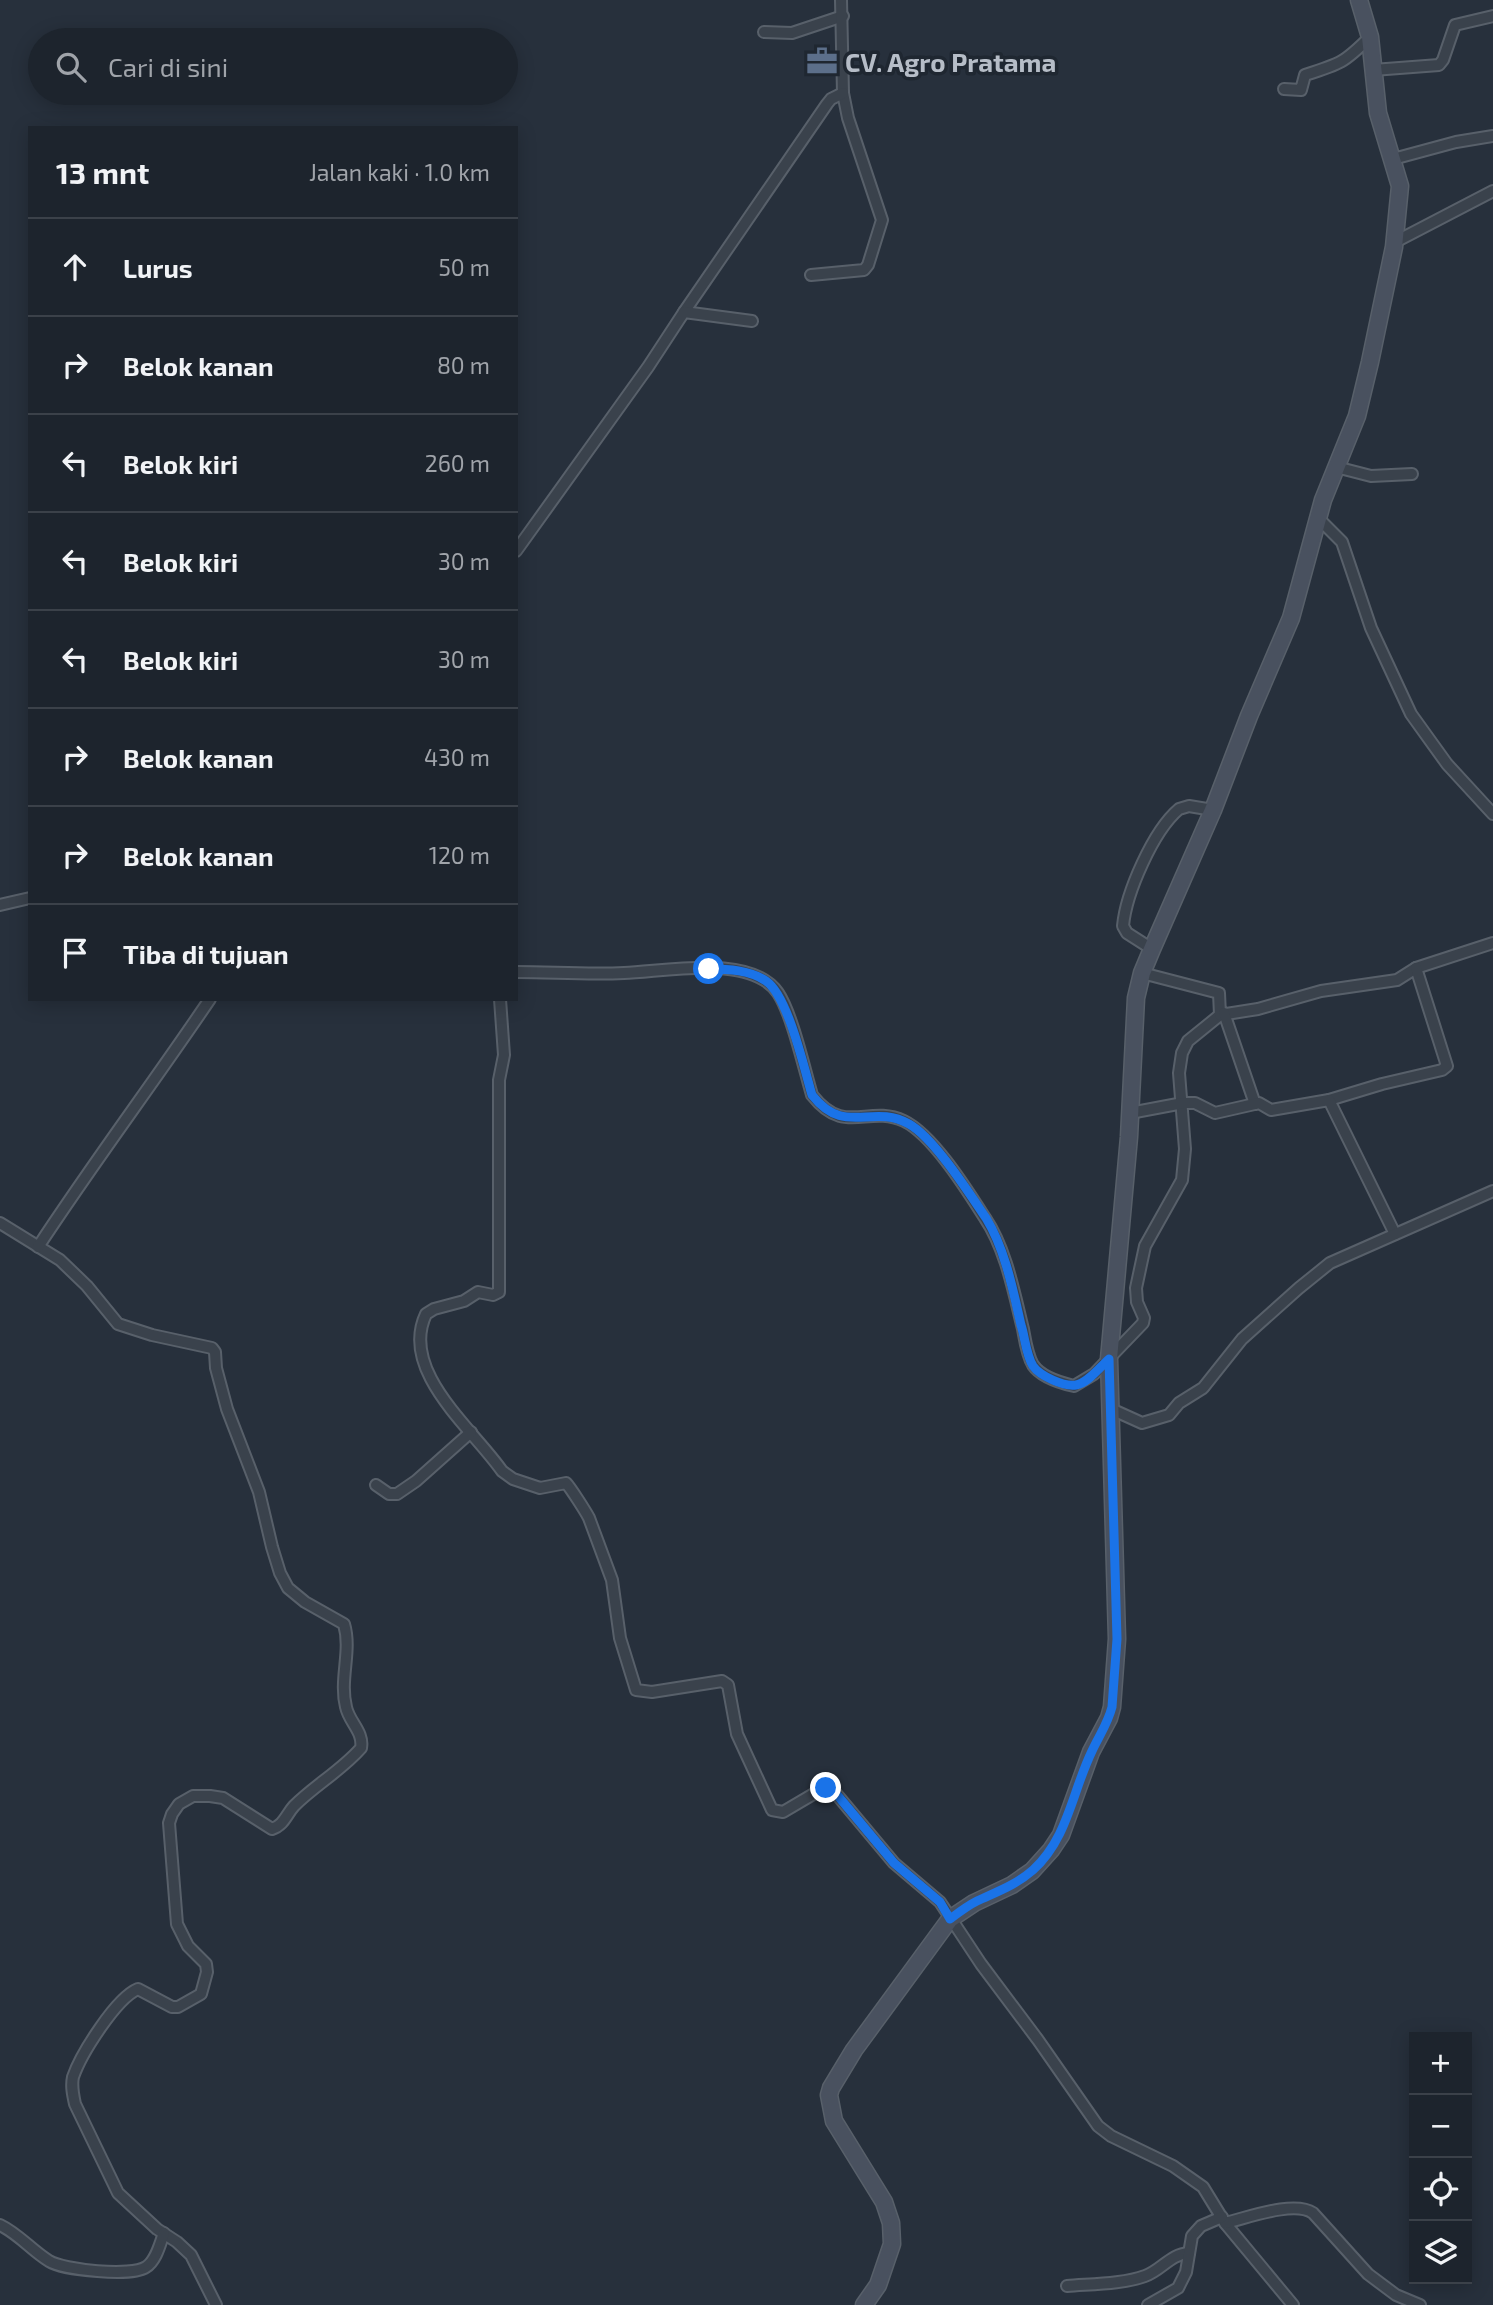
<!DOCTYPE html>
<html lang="id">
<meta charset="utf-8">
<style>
:root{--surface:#1d242d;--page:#2a3039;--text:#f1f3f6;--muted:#a0a4aa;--line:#3b4149}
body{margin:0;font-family:"Exo 2",sans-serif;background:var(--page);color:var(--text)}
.controls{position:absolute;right:21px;bottom:21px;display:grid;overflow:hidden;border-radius:0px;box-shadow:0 4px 18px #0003}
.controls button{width:63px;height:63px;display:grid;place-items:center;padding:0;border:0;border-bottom:2px solid var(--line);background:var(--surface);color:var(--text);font:35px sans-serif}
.stop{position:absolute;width:21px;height:21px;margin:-16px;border:5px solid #1a73e8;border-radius:50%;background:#fff}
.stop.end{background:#1a73e8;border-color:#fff;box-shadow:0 2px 7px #0008}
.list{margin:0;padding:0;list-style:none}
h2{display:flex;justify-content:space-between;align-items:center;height:91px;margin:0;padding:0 28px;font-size:30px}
h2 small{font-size:23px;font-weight:400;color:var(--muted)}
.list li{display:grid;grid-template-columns:46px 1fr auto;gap:21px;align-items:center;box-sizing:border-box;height:98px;padding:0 28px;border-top:2px solid var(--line)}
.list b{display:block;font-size:26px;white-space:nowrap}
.list em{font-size:23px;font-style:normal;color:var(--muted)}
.icon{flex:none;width:38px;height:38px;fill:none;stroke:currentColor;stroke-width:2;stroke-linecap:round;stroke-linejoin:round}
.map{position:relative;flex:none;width:1493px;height:2305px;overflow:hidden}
.search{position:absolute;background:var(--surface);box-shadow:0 4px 18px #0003;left:28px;top:28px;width:490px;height:77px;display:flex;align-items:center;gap:18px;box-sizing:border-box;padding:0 24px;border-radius:38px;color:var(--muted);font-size:26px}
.panel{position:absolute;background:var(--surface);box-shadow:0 4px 18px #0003;left:28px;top:126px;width:490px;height:875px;border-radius:0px}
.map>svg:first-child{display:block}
</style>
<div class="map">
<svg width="1493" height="2305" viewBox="0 0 1493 2305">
<rect width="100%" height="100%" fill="#27303c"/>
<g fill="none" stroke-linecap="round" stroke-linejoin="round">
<defs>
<g id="street">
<path d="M764,32l28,1 51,-17"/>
<path d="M1373,70l66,-5 4,-5 12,-35 38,-9"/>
<path d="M1284,89l17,1 4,-15c35,-11 39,-12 65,-38"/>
<path d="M1393,159l63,-17 37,-6"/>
<path d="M1395,242l98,-51"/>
<path d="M811,275l53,-5 4,-5 14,-45 -34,-102 -5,-25 -2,-93"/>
<path d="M684,312l143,-208 4,-5 12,-6"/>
<path d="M1336,467l35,9 41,-2"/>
<path d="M1319,519l23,23 29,86 40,86 36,50 46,50"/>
<path d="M516,551l132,-184 36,-55 68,9"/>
<path d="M0,905l30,-7"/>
<path d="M1152,949l-25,-16 -4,-7c3,-33 30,-95 56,-117l10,-3 24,4"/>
<path d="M516,972c36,0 72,3 108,1 40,-1 127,-20 154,20 14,21 26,75 34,102 33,42 55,9 92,26 29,14 63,69 81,97 21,31 29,75 38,111 2,11 4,26 10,36 8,12 28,18 41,21l20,-12 49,-51 1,-5 -7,-16 -1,-14 9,-42 37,-66 3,-31 -6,-76 3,-20 6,-12 32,-26"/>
<path d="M1142,973l77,20 1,22 38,-6 63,-18 76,-11 19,-12 77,-25"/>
<path d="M500,999l4,56 -5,25v212l-6,3 -15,-3 -14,9 -30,8 -8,5c-27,57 46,114 76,157l11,8 27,9 26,-5c4,4 20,29 23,35l23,62 8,58 16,52 16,2 70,-11 6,4 9,49 35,76 11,2 39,-23 11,1 61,73 46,39 41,62 57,76 60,86 13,10 62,30 30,21 22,36 68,82"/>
<path d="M1224,1013l31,91"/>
<path d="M1329,1100l53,-16 60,-14 5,-4 -31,-98"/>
<path d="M1130,1113l53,-10h12l20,10 44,-10 12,7 58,-10 66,134"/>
<path d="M0,1223l60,37 27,26 31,38 34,11 60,13 3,4 1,16 11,41 32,83 13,55 8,26 8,15 17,14 39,22c8,27 -5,55 2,83 3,15 18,25 15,41 -19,22 -46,37 -67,58 -8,9 -10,19 -22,23l-49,-31 -13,-2h-17l-14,8 -7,10 -3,9 8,101 11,22 18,18 1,8 -6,22 -23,13h-6l-34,-18c-22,9 -57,65 -65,88 -2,9 0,18 2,27l43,89 39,36 20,13 14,13 25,50"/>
<path d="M38,1247c55,-84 116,-165 172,-248"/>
<path d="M1111,1409l31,14 27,-8 10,-12 24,-15 39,-49 57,-51 31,-25 163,-72"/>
<path d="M376,1485l13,9h8l19,-13 55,-49"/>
<path d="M1225,2223c22,-5 69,-23 88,-10l55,61 28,21 24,10"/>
<path d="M0,2225c19,9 31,25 49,36 14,9 83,16 97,6 10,-6 14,-23 18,-34"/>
<path d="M1067,2286c23,-2 57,-2 78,-10 17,-6 25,-22 44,-23"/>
<path d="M1148,2305l30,-17 8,-16 6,-36 9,-10 21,-9"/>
</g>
<path id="secondary" d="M864,2305l14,-20 14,-41 -1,-21 -7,-21 -50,-81 -5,-26 2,-7 23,-38 96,-131 24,-16 38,-18 20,-14 19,-21 10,-15 30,-83 18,-34 3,-11 5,-68 -8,-280 20,-222 7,-139 6,-25 10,-24 61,-139 36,-94 42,-98 32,-118 34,-84 13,-54 24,-115 6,-61 -22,-73 -8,-76 -11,-37"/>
</defs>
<use href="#street" stroke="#58606a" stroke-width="14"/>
<use href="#secondary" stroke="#58606a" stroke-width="19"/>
<use href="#street" stroke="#3a424c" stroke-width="10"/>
<use href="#secondary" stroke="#49515f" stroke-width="16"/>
</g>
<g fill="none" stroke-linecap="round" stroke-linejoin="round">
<path stroke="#1a73e8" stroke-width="9" d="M709,969c19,0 41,1 57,12 22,15 38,87 46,114 33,42 59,8 97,29 25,14 60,69 77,94 19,31 27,72 35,107 4,12 5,30 12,41 7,10 31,21 43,19 12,-2 24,-18 33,-26l8,280 -5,68c-4,16 -13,29 -20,44 -20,41 -24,87 -59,119 -17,15 -37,22 -56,31 -10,5 -19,12 -27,18l-10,-17 -46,-39 -61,-73 -7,-2"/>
</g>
<defs>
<symbol id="office-bare" viewBox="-9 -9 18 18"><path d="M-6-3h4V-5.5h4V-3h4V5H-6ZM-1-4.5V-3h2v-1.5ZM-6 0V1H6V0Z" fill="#5c6f8a" stroke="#1f2731" stroke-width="2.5" paint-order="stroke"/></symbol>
</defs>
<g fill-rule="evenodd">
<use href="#office-bare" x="800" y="39" width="44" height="44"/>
</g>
<g text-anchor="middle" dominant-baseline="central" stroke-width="7" stroke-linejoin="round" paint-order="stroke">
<g font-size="26" font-weight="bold" fill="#b6bdc7" stroke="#1f2731" text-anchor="start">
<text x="845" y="61">CV. Agro Pratama</text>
</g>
</g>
</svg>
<div class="controls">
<button>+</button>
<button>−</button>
<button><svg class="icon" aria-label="locate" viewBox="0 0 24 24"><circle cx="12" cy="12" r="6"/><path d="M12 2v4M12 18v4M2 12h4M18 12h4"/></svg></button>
<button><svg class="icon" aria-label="layers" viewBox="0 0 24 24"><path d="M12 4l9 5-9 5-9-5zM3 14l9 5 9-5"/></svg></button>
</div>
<div class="stop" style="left:709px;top:969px"></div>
<div class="stop end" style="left:826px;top:1788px"></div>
<div class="search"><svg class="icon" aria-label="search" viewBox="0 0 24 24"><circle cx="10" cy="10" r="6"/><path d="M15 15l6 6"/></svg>Cari di sini</div>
<section class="panel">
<h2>13 mnt<small>Jalan kaki · 1.0 km</small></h2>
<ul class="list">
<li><svg class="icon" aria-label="ahead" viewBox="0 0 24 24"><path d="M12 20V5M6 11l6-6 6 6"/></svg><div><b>Lurus</b></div><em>50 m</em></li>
<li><svg class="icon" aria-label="right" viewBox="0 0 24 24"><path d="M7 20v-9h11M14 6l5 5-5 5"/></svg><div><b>Belok kanan</b></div><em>80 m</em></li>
<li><svg class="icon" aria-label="left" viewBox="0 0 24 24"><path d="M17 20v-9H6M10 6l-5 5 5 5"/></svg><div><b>Belok kiri</b></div><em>260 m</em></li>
<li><svg class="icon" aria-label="left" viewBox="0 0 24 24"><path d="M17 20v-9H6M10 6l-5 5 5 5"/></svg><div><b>Belok kiri</b></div><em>30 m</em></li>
<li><svg class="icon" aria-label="left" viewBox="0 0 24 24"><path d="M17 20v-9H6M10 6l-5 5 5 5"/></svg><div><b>Belok kiri</b></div><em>30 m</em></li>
<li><svg class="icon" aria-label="right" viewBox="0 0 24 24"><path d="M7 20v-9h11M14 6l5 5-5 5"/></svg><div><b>Belok kanan</b></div><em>430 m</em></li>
<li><svg class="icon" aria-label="right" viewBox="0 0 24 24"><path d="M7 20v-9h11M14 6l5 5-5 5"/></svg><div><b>Belok kanan</b></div><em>120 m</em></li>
<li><svg class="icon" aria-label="arrive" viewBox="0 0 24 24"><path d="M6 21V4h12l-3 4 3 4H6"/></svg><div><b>Tiba di tujuan</b></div></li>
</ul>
</section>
</div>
